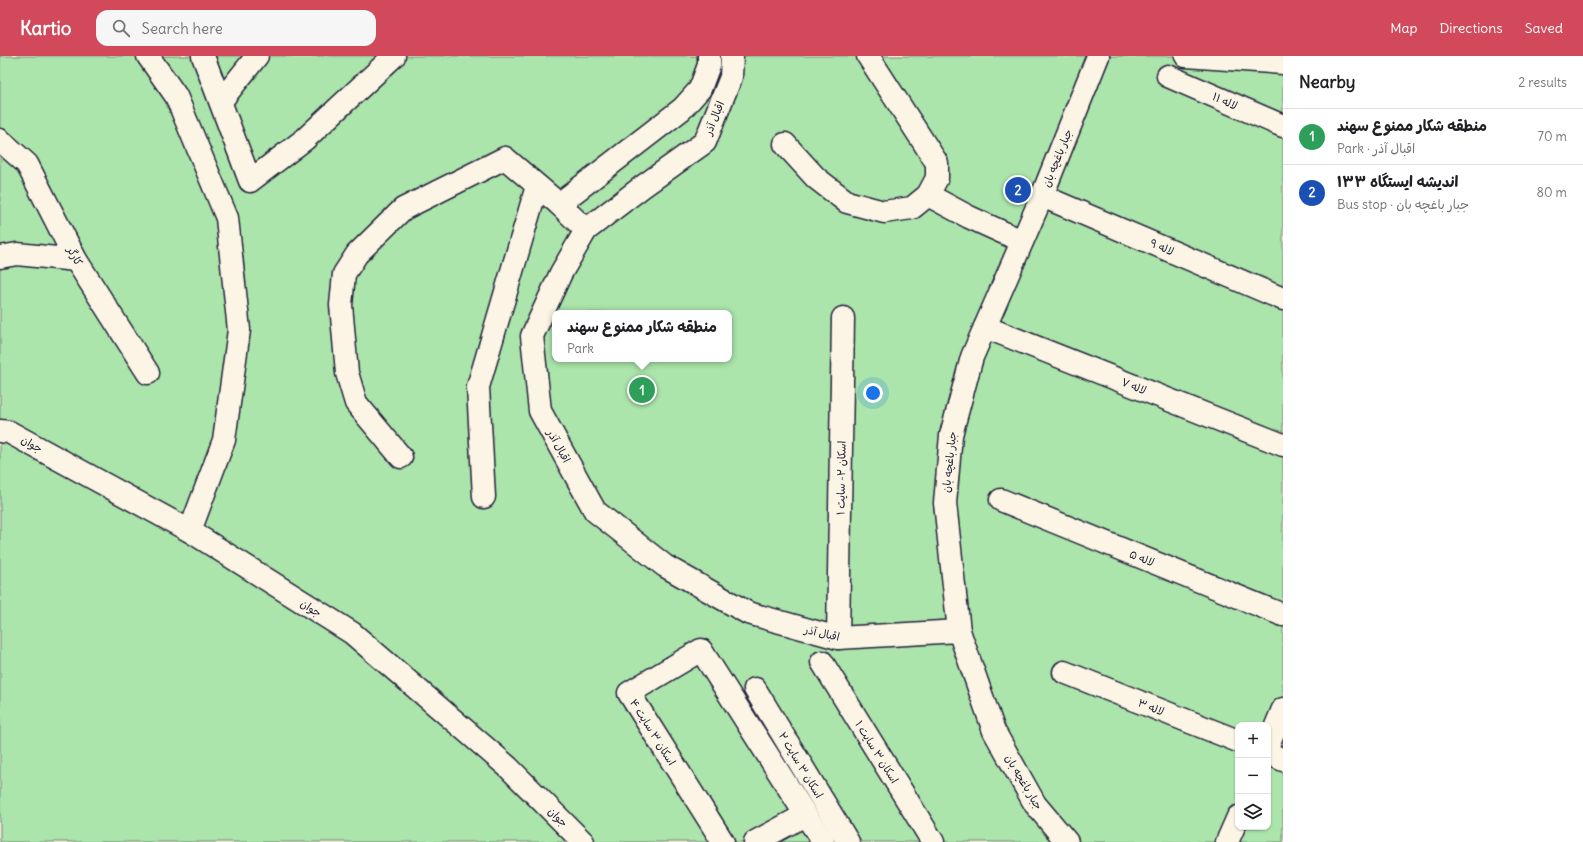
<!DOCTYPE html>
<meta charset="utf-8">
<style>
:root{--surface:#fff;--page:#f6f6f6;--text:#202124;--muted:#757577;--line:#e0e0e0;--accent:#d1495b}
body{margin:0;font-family:Delius,"Playpen Sans Arabic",sans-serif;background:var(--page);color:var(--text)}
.controls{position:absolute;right:12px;bottom:12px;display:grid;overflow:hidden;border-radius:8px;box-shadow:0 1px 3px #0004}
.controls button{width:36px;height:36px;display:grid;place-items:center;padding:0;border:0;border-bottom:1px solid var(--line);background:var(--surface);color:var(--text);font:20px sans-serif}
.you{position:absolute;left:873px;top:337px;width:14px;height:14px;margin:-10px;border:3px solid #fff;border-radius:50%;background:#1a73e8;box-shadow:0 0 0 6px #1a73e833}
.badge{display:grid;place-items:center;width:26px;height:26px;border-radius:50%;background:var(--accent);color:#fff;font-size:13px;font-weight:700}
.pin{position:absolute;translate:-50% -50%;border:2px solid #fff;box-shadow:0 1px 4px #0006}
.popup{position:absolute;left:552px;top:254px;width:180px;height:52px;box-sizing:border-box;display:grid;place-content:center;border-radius:8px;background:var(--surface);filter:drop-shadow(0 1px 3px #0005);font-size:13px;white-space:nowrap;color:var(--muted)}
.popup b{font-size:15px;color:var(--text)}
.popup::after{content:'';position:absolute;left:50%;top:100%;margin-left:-8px;border:8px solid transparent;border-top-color:var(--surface)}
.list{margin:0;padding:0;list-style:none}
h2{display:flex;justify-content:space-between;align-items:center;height:52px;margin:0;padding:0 16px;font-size:17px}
h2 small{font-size:13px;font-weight:400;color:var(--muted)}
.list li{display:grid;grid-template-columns:26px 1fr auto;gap:12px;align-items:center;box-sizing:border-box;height:56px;padding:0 16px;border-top:1px solid var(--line)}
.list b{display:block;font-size:15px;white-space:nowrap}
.list p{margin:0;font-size:13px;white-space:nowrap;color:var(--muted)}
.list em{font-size:13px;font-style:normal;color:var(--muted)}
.icon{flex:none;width:22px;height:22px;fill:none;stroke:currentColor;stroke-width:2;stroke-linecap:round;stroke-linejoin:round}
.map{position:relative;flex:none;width:1283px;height:786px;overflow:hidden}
header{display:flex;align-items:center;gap:24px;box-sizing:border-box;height:56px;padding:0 20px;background:var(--accent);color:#fff}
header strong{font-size:19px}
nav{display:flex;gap:22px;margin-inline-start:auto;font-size:14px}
.search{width:280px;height:36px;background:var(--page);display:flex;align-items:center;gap:10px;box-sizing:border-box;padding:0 14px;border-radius:12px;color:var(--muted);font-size:15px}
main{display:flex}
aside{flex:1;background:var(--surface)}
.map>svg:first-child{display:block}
</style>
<header>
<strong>Kartio</strong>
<div class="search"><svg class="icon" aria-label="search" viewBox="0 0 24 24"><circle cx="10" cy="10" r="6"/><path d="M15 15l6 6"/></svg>Search here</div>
<nav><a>Map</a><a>Directions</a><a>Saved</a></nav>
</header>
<main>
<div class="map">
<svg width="1283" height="786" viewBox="0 0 1283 786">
<rect width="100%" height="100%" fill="#fbecd8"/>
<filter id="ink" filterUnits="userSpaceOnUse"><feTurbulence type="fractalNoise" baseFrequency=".025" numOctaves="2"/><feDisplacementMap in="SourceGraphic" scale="8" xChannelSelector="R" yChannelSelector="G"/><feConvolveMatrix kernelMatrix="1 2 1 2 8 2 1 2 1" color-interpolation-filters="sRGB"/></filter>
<g filter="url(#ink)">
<path fill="#abe5ab" stroke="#668473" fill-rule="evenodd" d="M0,0h1283v786h-1283zM555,257h174v46h-174zM1238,669h30v102h-30z"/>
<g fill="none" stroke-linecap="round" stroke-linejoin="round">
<defs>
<g id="minor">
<path d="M148,0l28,40 51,122 12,112 -15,110 -34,91"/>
<path d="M203,0l47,125 55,-42 89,-83"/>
<path d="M732,0l-1,21 -26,65 -63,45 -56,43 -25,43 -29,63 8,75 55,100 70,55 83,47 90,25 121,-7"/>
<path d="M1186,0l97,7"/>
<path d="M1168,20l115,50"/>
<path d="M221,45l36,-45"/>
<path d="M0,84l27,24 49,96 72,113"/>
<path d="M785,88l31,34 31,24 37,10 28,-4 16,-13 9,-17v-15l-69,-107"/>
<path d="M928,139l41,22 53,24"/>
<path d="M1042,140l241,103"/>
<path d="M559,148l123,-95 18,-20 9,-24v-9"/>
<path d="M0,201l17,-3 59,6"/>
<path d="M985,271l298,118"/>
<path d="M0,375l9,1 181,99 162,102 156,134 75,75"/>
<path d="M401,401l-45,-54 -9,-30 -6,-68 3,-31 13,-20 46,-45 102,-51 54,46 27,26"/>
<path d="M484,441l-6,-110 59,-201"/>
<path d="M1001,444l282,115"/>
<path d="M838,582l5,-320"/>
<path d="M822,606l111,180"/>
<path d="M1064,616l174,69"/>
<path d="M755,633l93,153"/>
<path d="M1268,689l15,-36"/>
<path d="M1268,697l15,7"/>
<path d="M723,786l-94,-149 72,-43 122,192"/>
<path d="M755,786l50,-27"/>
<path d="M1067,786l-32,-38 -41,-73 -35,-100 -14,-128 6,-68 21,-78 70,-161 56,-140"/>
<path d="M1227,786l11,-25"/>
</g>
</defs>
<use href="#minor" stroke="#22223b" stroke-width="25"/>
<use href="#minor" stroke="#fcf5e5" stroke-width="22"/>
</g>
</g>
<g text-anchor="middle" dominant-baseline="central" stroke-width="3" stroke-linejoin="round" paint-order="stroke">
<g font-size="11" fill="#22223b" stroke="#fcf5e5">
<text transform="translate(1225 45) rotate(24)">لاله ۱۱</text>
<text transform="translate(714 62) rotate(-68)">اقبال آذر</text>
<text transform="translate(1057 102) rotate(-68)">جبار باغچه بان</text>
<text transform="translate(1162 191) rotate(23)">لاله ۹</text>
<text transform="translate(75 200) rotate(61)">کارگر</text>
<text transform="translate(1134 330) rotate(22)">لاله ۷</text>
<text transform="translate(32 388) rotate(29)">جوان</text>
<text transform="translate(559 390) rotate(61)">اقبال آذر</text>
<text transform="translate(949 406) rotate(-84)">جبار باغچه بان</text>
<text transform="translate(841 422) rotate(-89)">اسکان ۲- سایت ۱</text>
<text transform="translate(1142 502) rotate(22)">لاله ۵</text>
<text transform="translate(311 552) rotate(32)">جوان</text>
<text transform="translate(822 577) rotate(13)">اقبال آذر</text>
<text transform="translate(1151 651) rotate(22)">لاله ۳</text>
<text transform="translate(653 676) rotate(58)">اسکان ۳ سایت ۴</text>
<text transform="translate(877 696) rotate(58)">اسکان ۳ سایت ۱</text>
<text transform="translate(801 709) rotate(59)">اسکان ۳ سایت ۲</text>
<text transform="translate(1024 726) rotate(59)">جبار باغچه بان</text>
<text transform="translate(558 761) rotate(45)">جوان</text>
</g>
</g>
</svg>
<div class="controls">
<button>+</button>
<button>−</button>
<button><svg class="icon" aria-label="layers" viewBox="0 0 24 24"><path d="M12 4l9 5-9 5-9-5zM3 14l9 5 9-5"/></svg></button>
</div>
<div class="you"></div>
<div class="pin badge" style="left:642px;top:334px;background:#2e9e5b">1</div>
<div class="popup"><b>منطقه شکار ممنوع سهند</b>Park</div>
<div class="pin badge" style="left:1018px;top:134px;background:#1a4fb4">2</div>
</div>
<aside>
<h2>Nearby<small>2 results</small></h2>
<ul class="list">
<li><span class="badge" style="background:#2e9e5b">1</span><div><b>منطقه شکار ممنوع سهند</b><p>Park · اقبال آذر</p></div><em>70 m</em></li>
<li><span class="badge" style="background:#1a4fb4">2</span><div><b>اندیشه ایستگاه ۱۳۳</b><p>Bus stop · جبار باغچه بان</p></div><em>80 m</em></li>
</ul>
</aside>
</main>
